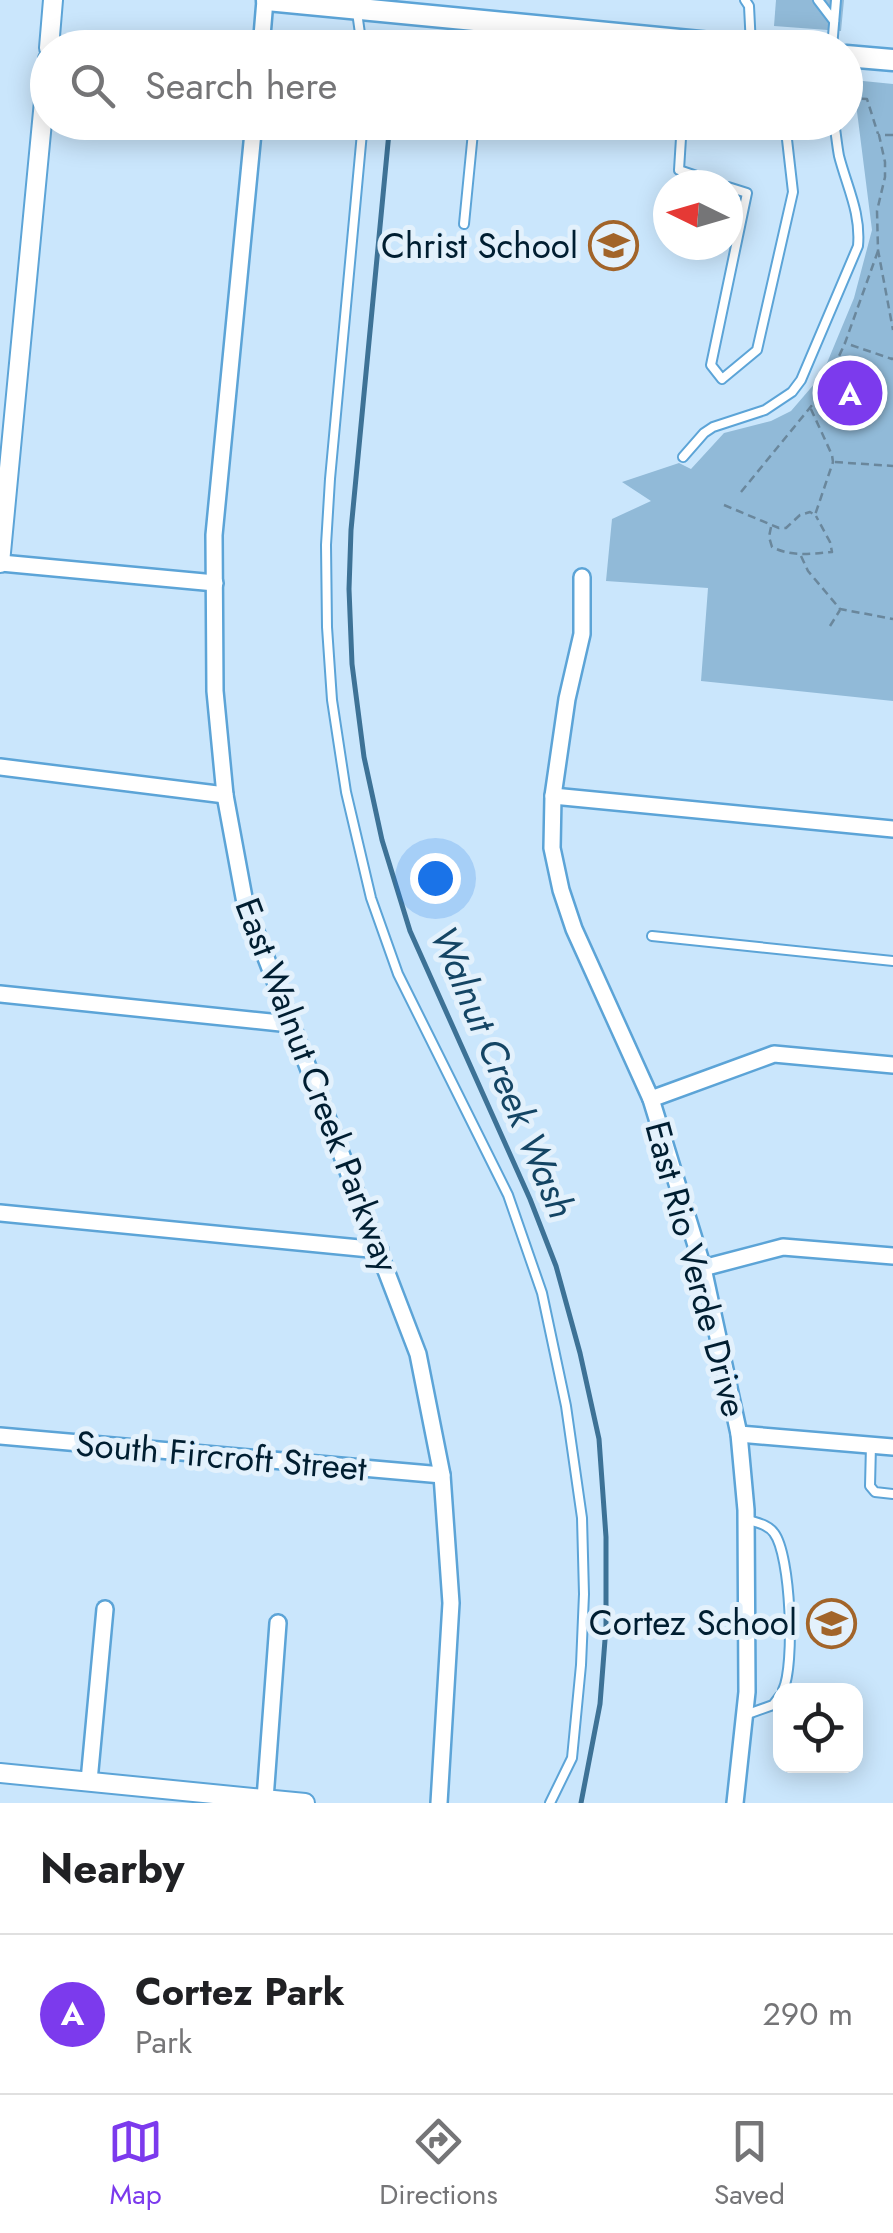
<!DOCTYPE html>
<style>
:root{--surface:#fff;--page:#f2f2f2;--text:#202124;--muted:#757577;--line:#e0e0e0;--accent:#7c3aed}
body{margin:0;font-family:Jost,sans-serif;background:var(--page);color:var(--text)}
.controls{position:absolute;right:30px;bottom:30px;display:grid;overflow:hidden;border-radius:20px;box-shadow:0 5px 25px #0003}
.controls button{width:90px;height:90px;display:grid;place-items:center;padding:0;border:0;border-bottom:2px solid var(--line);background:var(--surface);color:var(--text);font:50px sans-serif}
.compass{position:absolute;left:653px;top:170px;width:90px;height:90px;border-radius:50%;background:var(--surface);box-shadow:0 5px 25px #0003;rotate:275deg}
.you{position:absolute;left:435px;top:878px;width:35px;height:35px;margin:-25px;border:8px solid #fff;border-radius:50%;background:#1a73e8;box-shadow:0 0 0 15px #1a73e833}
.badge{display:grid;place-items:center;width:65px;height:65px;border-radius:50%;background:var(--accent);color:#fff;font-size:32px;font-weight:700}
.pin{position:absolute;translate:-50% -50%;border:5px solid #fff;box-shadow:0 2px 10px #0006}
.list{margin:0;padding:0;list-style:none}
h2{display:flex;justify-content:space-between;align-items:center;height:130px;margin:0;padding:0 40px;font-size:42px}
h2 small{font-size:32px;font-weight:400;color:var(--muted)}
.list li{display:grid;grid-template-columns:65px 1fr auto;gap:30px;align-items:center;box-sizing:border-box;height:160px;padding:0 40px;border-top:2px solid var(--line)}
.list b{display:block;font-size:38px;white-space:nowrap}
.list p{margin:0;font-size:32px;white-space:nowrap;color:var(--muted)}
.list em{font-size:32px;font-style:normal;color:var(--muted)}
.icon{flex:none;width:55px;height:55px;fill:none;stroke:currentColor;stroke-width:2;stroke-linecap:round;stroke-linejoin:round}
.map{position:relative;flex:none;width:893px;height:1803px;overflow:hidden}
.search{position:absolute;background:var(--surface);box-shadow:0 5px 25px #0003;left:30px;right:30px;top:30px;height:110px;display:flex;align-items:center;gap:25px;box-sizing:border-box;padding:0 35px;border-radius:55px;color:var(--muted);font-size:38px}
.sheet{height:290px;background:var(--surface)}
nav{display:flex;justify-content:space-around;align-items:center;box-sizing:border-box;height:140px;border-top:2px solid var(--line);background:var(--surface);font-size:28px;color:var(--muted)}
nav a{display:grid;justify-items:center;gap:5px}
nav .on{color:var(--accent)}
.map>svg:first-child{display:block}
</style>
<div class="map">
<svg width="893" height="1803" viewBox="0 0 893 1803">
<rect width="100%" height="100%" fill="#cae6fc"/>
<g fill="#91bad8">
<path d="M776,0h68l-3,31 -67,-5z"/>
<path d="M853,80l40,4v617l-192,-20 7,-93 -102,-7 6,-62 39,-18 -29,-19 57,-19 12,6 33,-36 47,-12 20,-10 31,-36 32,-77 18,-68z"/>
</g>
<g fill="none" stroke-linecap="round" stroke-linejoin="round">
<g stroke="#3d7296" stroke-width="5">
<path d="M397,48v-5"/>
<path d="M390,122l-39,408 -2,59 3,75 12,93 18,83 28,91 120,268 26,67 24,87 19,86 7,98v90l-6,77 -19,99"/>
</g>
<defs>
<g id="service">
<path d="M745,0l4,6 2,40"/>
<path d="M818,0l16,21"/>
<path d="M357,12l5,36"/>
<path d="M501,48l2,-21"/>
<path d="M832,48l4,-48"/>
<path d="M363,122l-33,357 -4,66 1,82 5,73 14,92 25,106 27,76 110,221 34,98 24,113 16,112 2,76 -3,71 -9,93 -22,45"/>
<path d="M682,122l-3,48 44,15"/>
<path d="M728,187l19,6 -36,172 11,14 35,-29 36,-158 -8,-70"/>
<path d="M464,224l10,-102"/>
<path d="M683,457l21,-24 9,-6 52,-17 27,-18 9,-12 57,-134c3,-33 -11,-59 -19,-90 -2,-11 -3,-22 -5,-34"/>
<path d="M652,936l241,25"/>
<path d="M871,1445l-1,41 5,6 18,2"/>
<path d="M746,1519c10,4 22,5 28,14 17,22 21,133 9,157"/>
<path d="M745,1715l28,-10 7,-9"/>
</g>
<g id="minor">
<path d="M261,48l4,-48"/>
<path d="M254,122l-40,413 1,156 10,104 20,108 173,451 24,121 9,128 -12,200"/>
<path d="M1,563l214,20"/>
<path d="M582,577v57l-15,65 -14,97 -1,52 9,42 13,39 77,170 52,169 36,166 7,76 1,182 -12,111"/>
<path d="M0,767l225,28"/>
<path d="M553,796l340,33"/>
<path d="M0,994l290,30"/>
<path d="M651,1099l123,-45 119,11"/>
<path d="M0,1213l380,37"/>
<path d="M703,1268l80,-21 110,9"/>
<path d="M739,1434l154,13"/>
<path d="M0,1436l442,39"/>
<path d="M89,1781l16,-172"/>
<path d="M265,1799l13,-176"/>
</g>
<g id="tertiary">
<path d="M49,48l4,-48"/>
<path d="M0,563l48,-504"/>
<path d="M0,1773l305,30"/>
</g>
<g id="secondary">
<path d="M267,0l495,48"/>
<path d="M846,56l47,4"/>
</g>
</defs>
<use href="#service" stroke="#5ca4d7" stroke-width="12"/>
<use href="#minor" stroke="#5ca4d7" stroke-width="20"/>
<use href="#tertiary" stroke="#5ca4d7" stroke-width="22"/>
<use href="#secondary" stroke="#5ca4d7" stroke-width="25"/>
<g stroke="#6a879c" stroke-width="2.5" stroke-dasharray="8 5" stroke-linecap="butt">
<path d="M849,85v13l18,1 11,35"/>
<path d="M893,135h-14l6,27v15l-8,34 1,39 15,80"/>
<path d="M878,251l-33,92 47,16 1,-1"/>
<path d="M835,462l58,4"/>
<path d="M741,492l81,-99 23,-50"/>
<path d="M724,505l55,23h7l14,-13 10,-3 5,3 18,-53 -1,-7 -22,-48"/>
<path d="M771,527l-2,10 3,10c20,10 38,7 60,5l-2,-10 -14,-26"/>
<path d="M801,556l7,15 32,38 53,10"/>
<path d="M830,626l10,-16"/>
</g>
<use href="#service" stroke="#fff" stroke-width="8"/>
<use href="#minor" stroke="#fff" stroke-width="15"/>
<use href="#tertiary" stroke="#fff" stroke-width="18"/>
<use href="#secondary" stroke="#fff" stroke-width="20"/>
</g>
<defs>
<symbol id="school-ring" viewBox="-11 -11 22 22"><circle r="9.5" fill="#e3f1fc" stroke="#a26429" stroke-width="1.5"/><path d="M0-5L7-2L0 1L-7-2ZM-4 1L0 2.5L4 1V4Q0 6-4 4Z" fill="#a26429"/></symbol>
</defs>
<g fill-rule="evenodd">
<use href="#school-ring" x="586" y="218" width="55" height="55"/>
<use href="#school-ring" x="804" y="1596" width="55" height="55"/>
</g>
<g text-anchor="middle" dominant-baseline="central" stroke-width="10" stroke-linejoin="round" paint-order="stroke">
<g font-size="35" fill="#001e31" stroke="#e3f1fc" text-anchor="end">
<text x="578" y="246">Christ School</text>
<text x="797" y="1623">Cortez School</text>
</g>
<g font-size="35" fill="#001e31" stroke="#e3f1fc">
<text transform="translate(317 1085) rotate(69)">East Walnut Creek Parkway</text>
<text transform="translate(696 1269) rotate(75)">East Rio Verde Drive</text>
<text transform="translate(221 1456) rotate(5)">South Fircroft Street</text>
</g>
<g font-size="38" font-style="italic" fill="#144564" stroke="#e3f1fc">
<text transform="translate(503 1072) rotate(67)">Walnut Creek Wash</text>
</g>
</g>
</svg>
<div class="controls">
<button><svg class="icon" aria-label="locate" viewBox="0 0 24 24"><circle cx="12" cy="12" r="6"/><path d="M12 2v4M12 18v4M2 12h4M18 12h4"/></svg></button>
</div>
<svg class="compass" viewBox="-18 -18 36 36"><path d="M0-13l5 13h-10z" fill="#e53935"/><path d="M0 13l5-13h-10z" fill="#757577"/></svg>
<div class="you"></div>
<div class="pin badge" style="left:850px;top:393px">A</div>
<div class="search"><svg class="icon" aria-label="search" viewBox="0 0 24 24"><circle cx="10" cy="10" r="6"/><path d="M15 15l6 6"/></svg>Search here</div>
</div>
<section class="sheet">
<h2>Nearby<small></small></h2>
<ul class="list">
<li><span class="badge">A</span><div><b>Cortez Park</b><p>Park</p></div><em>290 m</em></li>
</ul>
</section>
<nav>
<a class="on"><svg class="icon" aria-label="map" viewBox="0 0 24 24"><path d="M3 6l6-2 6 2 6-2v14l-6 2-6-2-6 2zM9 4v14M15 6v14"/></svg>Map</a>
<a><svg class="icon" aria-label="directions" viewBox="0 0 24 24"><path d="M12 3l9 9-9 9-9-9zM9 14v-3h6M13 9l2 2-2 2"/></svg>Directions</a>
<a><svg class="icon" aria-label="saved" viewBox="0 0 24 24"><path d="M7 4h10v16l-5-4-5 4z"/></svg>Saved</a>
</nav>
